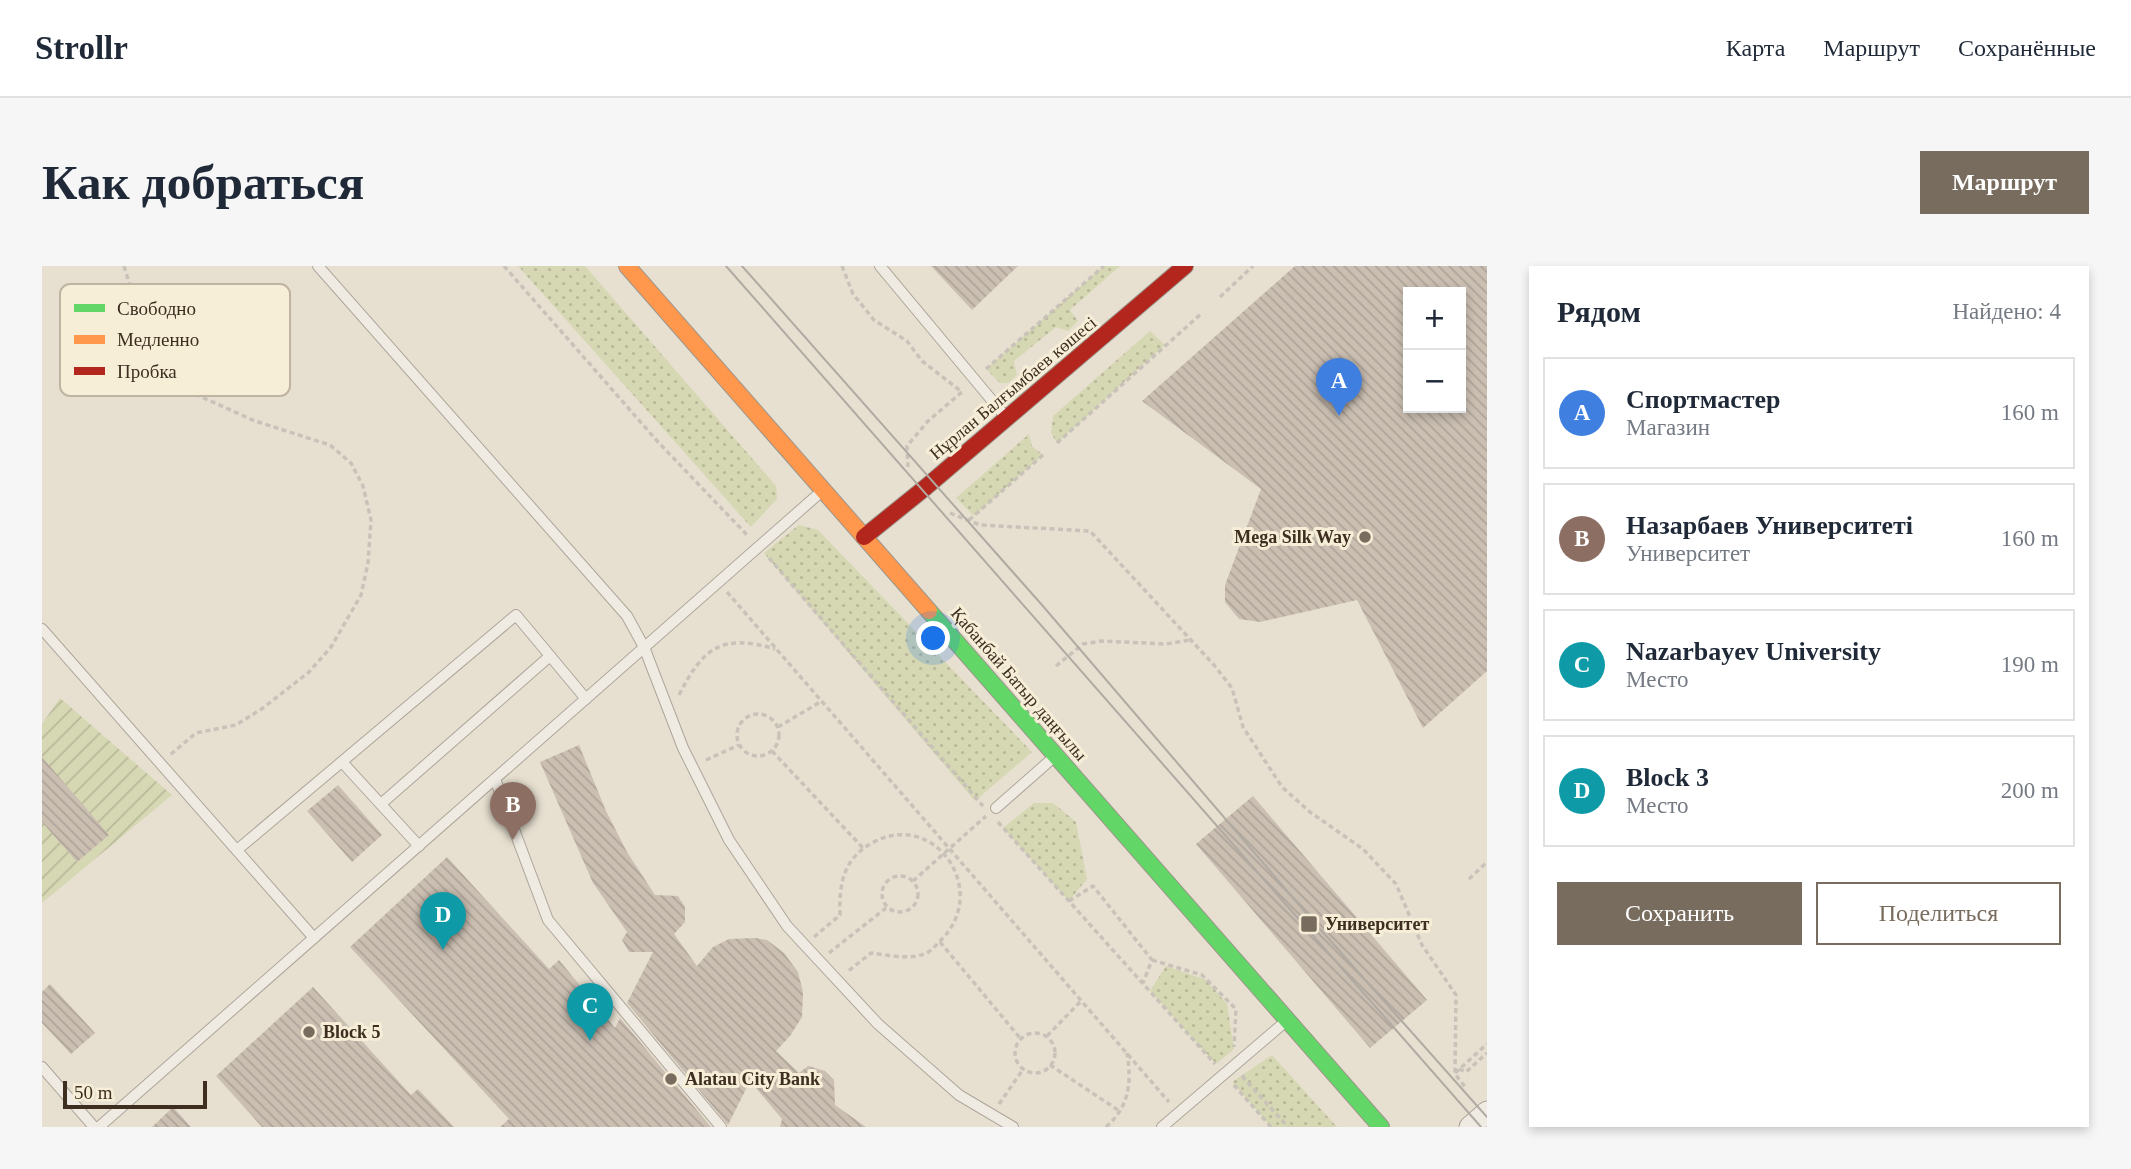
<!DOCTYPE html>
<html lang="ru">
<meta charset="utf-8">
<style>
:root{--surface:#fff;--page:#f6f6f7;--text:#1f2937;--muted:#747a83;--line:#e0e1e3;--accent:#786c5e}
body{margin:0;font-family:Georgia,serif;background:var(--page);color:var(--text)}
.controls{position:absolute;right:21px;top:21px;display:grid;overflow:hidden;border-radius:0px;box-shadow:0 4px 10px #0003}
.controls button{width:63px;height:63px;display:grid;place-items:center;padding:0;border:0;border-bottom:2px solid var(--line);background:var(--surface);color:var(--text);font:35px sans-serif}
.scale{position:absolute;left:21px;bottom:18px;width:144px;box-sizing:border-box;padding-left:7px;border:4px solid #3d2e20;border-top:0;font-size:19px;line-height:24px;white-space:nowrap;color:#3d2e20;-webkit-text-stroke:5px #f7eed8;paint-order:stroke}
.you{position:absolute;left:892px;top:373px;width:24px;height:24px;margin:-18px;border:5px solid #fff;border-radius:50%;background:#1a73e8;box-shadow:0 0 0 10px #1a73e833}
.badge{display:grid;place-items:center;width:46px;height:46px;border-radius:50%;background:var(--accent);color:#fff;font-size:23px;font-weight:700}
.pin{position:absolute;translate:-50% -58px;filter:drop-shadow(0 2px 4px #0008)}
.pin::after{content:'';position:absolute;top:37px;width:24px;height:21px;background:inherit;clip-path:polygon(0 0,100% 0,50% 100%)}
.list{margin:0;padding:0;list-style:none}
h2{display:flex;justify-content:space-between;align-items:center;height:91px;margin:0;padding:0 28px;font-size:30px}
h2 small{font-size:23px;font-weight:400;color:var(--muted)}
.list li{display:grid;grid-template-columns:46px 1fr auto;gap:21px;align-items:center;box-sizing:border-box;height:112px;margin:0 14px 14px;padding:0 14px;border:2px solid var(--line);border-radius:0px}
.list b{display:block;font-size:26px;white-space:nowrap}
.list p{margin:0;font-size:23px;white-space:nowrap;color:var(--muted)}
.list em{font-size:23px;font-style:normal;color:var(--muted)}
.actions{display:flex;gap:14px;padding:21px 28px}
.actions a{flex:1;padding:16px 0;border:2px solid var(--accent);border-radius:0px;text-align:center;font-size:24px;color:var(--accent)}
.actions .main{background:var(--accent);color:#fff}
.map{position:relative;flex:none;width:1445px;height:861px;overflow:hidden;border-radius:0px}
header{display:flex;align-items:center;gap:42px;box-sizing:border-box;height:98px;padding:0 35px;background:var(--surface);border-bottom:2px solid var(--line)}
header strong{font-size:33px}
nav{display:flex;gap:38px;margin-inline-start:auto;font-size:24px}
.intro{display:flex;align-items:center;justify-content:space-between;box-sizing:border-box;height:168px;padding:0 42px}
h1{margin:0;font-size:49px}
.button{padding:18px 32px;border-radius:0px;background:var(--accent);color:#fff;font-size:24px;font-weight:700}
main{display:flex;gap:42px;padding:0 42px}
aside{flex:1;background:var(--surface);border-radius:0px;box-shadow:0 4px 10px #0003}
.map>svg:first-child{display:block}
</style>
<header>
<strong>Strollr</strong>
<nav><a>Карта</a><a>Маршрут</a><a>Сохранённые</a></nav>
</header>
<div class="intro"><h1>Как добраться</h1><a class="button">Маршрут</a></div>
<main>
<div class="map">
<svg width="1445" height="861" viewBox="0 0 1445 861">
<defs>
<pattern id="grass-dots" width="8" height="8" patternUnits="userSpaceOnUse" patternTransform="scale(1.75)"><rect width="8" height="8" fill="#d6d7b3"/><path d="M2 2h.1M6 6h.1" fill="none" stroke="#b9b99a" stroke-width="1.8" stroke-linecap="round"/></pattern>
<pattern id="garden-furrows" width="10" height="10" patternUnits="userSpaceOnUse" patternTransform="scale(1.75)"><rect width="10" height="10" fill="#d6d7b3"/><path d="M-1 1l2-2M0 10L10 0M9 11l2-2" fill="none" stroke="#b9b99a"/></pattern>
<pattern id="building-back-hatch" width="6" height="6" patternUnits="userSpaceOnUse" patternTransform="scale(1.75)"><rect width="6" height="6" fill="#cbbfb2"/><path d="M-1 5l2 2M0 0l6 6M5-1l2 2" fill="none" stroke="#afa499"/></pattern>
</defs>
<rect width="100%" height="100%" fill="#e7e0d1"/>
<g fill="url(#grass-dots)">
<path d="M476,0h67l191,220 1,13 -26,28z"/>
<path d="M1062,0h16l-50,44 8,11 -10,10 -12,-4 -42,34 3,14 -9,8h-8l-14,-14z"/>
<path d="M1108,65l15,14 -108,98 -6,-10 2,-17z"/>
<path d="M987,168l3,12 11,9 -69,61 -18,-18z"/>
<path d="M757,259l19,5 214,222 -57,49 -211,-248z"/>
<path d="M992,537h19l23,19 11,57 -18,22 -66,-73z"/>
<path d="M1124,700l40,14 21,24 7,45 -18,15 -66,-73z"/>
<path d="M1230,789l65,72h-66l-39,-45z"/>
</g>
<path fill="url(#garden-furrows)" d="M18,432l112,97 -130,108v-179z"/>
<g fill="url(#building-back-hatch)" fill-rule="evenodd">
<path d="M889,0h87l-46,44z"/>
<path d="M1253,0h192v405l-64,57 -66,-128 -97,22 -21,-3 -14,-17v-17l36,-96 -119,-88zM1366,26h53v116h-53z"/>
<path d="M537,479l27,66 21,41 28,43 23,1 7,11v15l-11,12 23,32 16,-19 16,-8 26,-1 12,2 17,13 14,19 5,20 -1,25 -12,19 -14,15 23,22 9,-7 17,5 9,9 1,25 31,22h-86l2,-8 -32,-38 -22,44 -101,-122 26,-51h-24l-7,-12 5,-8 -34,-49 -53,-121z"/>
<path d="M0,491l67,78 -32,27 -35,-40z"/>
<path d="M296,519l44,50 -30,27 -45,-51z"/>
<path d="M1211,530l174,204 -57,48 -174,-204z"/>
<path d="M405,591l102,112 10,-9 56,68 5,-10 91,109h-211l9,-8 -159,-172z"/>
<path d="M8,718l45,49 -24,21 -29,-31v-31z"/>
<path d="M271,721l98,108 7,-6 36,38h-192l-46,-51z"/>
<path d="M131,841l18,20h-39z"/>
</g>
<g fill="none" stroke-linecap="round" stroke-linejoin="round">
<defs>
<g id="lane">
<path d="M276,0l309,350 17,31 39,101 46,92 58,86 91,98 81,71 54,32"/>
<path d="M838,0l125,150"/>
<path d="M0,363l272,309"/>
<path d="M300,496l77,84"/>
<path d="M453,513l53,141 173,207"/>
<path d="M339,538l169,-148"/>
<path d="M954,542l58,-51"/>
<path d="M195,584l279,-235 70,84"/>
<path d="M0,801l52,60"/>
<path d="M57,861l723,-636"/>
<path d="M1120,861l123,-105"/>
</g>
<path id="street" d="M1428,861l17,-15"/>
<path id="fast" d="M887,345l452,516"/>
<path id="slow" d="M585,0l302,345"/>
<path id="jam" d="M822,271l62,-50 259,-221"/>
</defs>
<use href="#lane" stroke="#ada599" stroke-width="12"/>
<use href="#street" stroke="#ada599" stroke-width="23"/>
<use href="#fast" stroke="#9c958a" stroke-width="18"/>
<use href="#slow" stroke="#9c958a" stroke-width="18"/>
<use href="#jam" stroke="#9c958a" stroke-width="18"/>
<g stroke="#c8c2b9" stroke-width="3.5" stroke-dasharray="5 3.5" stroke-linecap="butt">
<path d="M82,0l28,92 15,16 21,17 67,30 75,24 21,18 12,23 8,34 -3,43 -7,32 -30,52 -22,25 -46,36 -27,17 -40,8 -26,22"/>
<path d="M462,0l154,176 91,95"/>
<path d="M800,0l11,28 21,26 33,21 15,20 40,31 -34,29 -21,25 1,21"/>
<path d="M1178,31l33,-31"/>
<path d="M944,103l118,-103"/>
<path d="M1015,177l145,-130"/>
<path d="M908,247l30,12 110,6 124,134 18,23 11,39 39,60 28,25 53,37 33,35 26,61 34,50 -1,79 10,13"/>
<path d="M927,254l74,-65"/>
<path d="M727,292l214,248"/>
<path d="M685,326l442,510"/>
<path d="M1014,400l27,-22 18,-3 65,3 24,-4"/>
<path d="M637,429c24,-47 42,-62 96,-46"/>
<circle cx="716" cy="469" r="21"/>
<path d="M736,461l44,-26"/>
<path d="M730,485l91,97"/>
<path d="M664,494l33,-15"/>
<path d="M956,556l217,242"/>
<circle cx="858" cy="628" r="18"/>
<path d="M1427,613l18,-17"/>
<path d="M871,615l73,-65"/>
<path d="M1027,635l24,-15 59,74 -9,23"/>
<path d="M772,671l26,-22c-1,-31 3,-56 32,-72 62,-35 120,48 68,98 -4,4 -10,12 -16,13 -16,6 -37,1 -53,-1l-24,19"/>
<path d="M898,676l80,96"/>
<path d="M787,687l57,-45"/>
<path d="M1110,694l50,15 34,34 -2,38"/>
<circle cx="993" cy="787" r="20"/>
<path d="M1005,770l34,-35"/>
<path d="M1008,799l71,47"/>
<path d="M1417,803l7,3 21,-19"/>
<path d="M1413,807l32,-29"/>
<path d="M1200,810l46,51"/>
<path d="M1192,819l37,42"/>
<path d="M957,838l25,-36"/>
<path d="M1064,861c23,-20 26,-44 21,-74"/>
</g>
<use href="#lane" stroke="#efebe3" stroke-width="10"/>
<use href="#street" stroke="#efebe3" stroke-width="21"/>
<use href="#fast" stroke="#63d668" stroke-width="16"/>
<use href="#slow" stroke="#ff974d" stroke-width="16"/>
<use href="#jam" stroke="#b3261e" stroke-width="16"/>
<g stroke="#afaaa2" stroke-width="2">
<path d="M684,0l755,861"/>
<path d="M700,0l300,339 270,315 175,197"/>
</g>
</g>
<g fill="#786c5e" stroke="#f7eed8" stroke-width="2.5">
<circle cx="1323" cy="271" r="7"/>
<rect x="1258" y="649" width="18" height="18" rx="3.5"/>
<circle cx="267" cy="766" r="7"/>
<circle cx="629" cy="813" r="7"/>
</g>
<g text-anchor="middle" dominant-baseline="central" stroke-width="6" stroke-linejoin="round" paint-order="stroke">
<g font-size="18" fill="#3d2e20" stroke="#f7eed8">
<text transform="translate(971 122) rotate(-40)">Нұрлан Балғымбаев көшесі</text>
<text transform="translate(977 418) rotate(49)">Қабанбай Батыр даңғылы</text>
</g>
<g font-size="18" font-weight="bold" fill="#3d2e20" stroke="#f7eed8" text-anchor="start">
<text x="1309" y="271" text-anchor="end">Mega Silk Way</text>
<text x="1283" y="658">Университет</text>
<text x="281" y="766">Block 5</text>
<text x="643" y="813">Alatau City Bank</text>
</g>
</g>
<rect x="18" y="18" width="230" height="112" rx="10" fill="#f7eed8" stroke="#bfb4a1" stroke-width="2"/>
<rect x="32" y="38" width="31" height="8" fill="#63d668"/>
<rect x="32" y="69" width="31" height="9" fill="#ff974d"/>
<rect x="32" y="101" width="31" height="8" fill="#b3261e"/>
<g font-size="19" fill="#3d2e20">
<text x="75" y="49">Свободно</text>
<text x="75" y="80">Медленно</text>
<text x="75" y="112">Пробка</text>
</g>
</svg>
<div class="controls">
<button>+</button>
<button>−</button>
</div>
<div class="scale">50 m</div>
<div class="you"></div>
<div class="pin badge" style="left:1297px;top:150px;background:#3f7fe0">A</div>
<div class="pin badge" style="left:471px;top:574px;background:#8d6e63">B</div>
<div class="pin badge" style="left:548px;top:775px;background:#0f9aa8">C</div>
<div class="pin badge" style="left:401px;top:684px;background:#0f9aa8">D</div>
</div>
<aside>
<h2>Рядом<small>Найдено: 4</small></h2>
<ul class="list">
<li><span class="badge" style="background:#3f7fe0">A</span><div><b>Спортмастер</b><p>Магазин</p></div><em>160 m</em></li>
<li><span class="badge" style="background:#8d6e63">B</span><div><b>Назарбаев Университеті</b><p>Университет</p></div><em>160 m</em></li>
<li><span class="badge" style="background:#0f9aa8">C</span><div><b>Nazarbayev University</b><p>Место</p></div><em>190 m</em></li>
<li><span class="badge" style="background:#0f9aa8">D</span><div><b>Block 3</b><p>Место</p></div><em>200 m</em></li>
</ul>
<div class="actions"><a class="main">Сохранить</a><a>Поделиться</a></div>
</aside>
</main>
